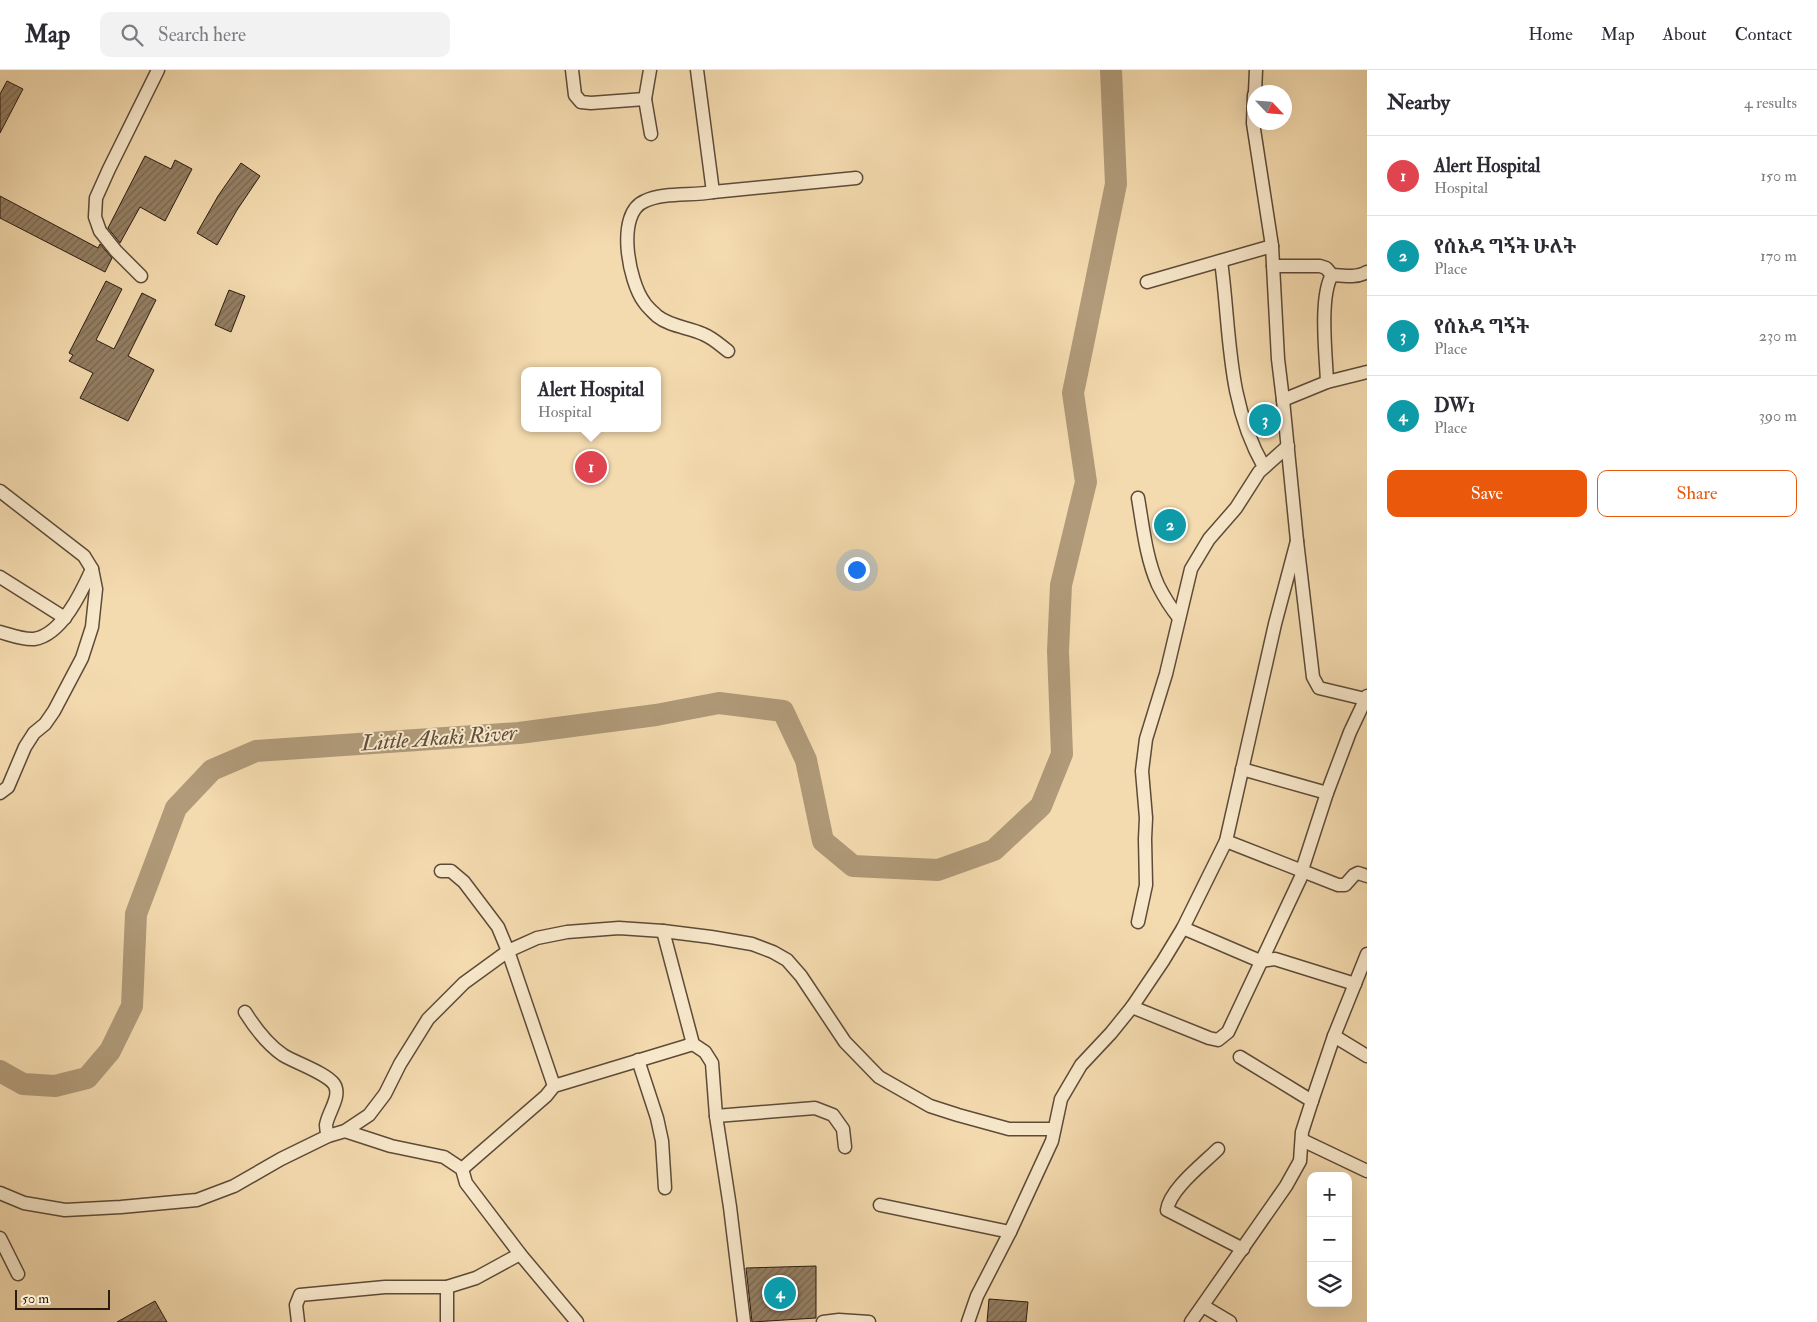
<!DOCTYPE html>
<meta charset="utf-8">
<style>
:root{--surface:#fff;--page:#f2f2f3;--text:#2b2b33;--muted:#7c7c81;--line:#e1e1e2;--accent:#ea580c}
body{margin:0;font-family:"IM FELL Double Pica","Noto Serif Ethiopic",serif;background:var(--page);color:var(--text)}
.controls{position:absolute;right:15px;bottom:15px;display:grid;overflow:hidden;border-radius:10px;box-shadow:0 5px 20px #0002}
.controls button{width:45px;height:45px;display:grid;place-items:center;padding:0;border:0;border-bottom:1px solid var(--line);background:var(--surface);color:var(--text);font:25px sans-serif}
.compass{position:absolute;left:1247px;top:15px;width:45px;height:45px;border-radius:50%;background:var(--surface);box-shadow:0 5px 20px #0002;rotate:116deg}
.scale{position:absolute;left:15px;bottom:12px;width:95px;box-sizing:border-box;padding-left:5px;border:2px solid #2b1b11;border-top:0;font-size:14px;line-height:18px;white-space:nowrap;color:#2b1b11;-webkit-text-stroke:4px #f8e8cb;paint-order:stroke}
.you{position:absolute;left:856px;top:499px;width:18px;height:18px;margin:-12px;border:4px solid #fff;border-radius:50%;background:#1a73e8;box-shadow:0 0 0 8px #1a73e833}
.badge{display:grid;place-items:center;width:32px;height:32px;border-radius:50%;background:var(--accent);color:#fff;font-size:16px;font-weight:700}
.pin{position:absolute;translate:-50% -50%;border:2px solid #fff;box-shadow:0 1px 5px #0006}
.popup{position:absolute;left:521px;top:297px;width:140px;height:65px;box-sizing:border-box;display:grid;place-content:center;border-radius:10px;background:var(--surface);filter:drop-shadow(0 1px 4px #0005);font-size:16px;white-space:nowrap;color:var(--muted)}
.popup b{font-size:19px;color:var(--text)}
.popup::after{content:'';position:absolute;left:50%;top:100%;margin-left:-10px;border:10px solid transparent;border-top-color:var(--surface)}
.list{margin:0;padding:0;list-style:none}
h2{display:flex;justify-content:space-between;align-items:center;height:65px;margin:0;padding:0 20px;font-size:21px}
h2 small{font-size:16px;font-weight:400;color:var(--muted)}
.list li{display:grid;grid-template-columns:32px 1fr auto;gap:15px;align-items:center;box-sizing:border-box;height:80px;padding:0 20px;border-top:1px solid var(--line)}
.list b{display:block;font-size:19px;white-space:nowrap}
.list p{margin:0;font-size:16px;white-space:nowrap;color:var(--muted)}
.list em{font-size:16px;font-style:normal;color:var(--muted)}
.actions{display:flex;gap:10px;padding:15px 20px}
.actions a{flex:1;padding:11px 0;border:1px solid var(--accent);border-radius:10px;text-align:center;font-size:18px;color:var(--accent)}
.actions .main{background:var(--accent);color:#fff}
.icon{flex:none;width:28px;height:28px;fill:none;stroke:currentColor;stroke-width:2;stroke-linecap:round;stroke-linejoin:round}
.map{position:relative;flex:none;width:1367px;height:1252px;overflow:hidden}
header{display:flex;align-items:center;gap:30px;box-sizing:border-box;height:70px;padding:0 25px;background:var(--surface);border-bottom:1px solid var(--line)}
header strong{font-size:24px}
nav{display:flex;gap:28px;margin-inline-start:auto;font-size:18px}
.search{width:350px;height:45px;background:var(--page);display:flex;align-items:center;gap:12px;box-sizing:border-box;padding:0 18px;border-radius:10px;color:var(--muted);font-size:19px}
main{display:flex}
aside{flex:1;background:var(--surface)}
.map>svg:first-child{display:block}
</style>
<header>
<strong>Map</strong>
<div class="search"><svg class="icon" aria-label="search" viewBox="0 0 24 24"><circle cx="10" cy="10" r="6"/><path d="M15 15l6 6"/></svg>Search here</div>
<nav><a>Home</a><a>Map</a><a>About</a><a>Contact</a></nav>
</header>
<main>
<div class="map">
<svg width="1367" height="1252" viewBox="0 0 1367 1252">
<defs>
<pattern id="building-hatch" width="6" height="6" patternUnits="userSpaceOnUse" patternTransform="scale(1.25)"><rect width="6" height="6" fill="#947f63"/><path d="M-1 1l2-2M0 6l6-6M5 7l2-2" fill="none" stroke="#796750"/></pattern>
</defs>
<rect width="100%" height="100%" fill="#f4dbaf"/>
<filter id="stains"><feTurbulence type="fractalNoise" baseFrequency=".004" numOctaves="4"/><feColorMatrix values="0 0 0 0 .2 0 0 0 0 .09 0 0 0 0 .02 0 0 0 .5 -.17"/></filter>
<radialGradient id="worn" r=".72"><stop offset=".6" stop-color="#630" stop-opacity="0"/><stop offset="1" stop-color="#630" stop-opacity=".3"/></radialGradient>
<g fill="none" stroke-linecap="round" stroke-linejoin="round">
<path stroke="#b09a79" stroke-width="22" d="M0,1001l23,13 32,2 32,-8 23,-27 22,-45 4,-92 40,-106 36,-38 44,-19 263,-18 137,-18 63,-12 64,8 23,49 17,81 30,25 85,4 56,-20 47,-44 21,-52 -4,-103 3,-66 25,-103 -13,-89 43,-209 -5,-114"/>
</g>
<g fill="url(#building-hatch)" stroke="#2b1b11">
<path d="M7,11l16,8 -23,44v-39z"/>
<path d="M145,86l26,13 4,-9 17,9 -27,52 -25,-14 -20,36 -12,-15z"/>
<path d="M241,93l19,13 -23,34 -20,35 -20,-12 21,-37z"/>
<path d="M0,126l98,52 2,-4 12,14 -7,14 -105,-54z"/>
<path d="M106,211l16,8 -26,51 18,9 28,-56 14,7 -28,56 26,14 -26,51 -48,-23 13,-25 -24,-12 4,-6 -4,-2z"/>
<path d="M229,220l16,6 -14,36 -16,-7z"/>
<path d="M816,1196v52l-64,4 -6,-54z"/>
<path d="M989,1229l39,3 -2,20h-39z"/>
<path d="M155,1231l12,21h-50z"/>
</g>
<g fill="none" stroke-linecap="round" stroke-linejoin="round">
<defs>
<g id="minor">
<path d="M572,0l3,25 6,7 10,1 54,-4"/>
<path d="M650,0l-5,29 6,35"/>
<path d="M697,0l16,122"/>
<path d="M1255,22l1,-22"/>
<path d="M1254,25l-1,28 19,123 6,113 5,41 14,141 16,136 6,11 46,11"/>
<path d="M1221,191c10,73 5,139 43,206"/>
<path d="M1273,196h47l6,2 6,7c12,1 25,3 35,-3"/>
<path d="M141,206l-25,-25 -16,-20 -5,-14 1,-19 13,-29 49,-99"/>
<path d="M1147,212l125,-36"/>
<path d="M728,281c-8,-6 -15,-13 -25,-17 -15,-7 -32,-7 -46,-18 -4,-4 -10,-9 -13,-14 -15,-20 -29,-89 1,-101 19,-9 47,-5 68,-9l143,-14"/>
<path d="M1327,312c-1,-27 -8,-85 5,-107"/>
<path d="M1283,330l44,-18 40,-10"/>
<path d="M0,421l84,65 8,13 4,20 -4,38 -10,31 -28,53 -9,13 -11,9 -9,14 -17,40 -8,6"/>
<path d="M1138,428c5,29 8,60 20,87 6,12 13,23 21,33"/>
<path d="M0,507l65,41"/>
<path d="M0,562c11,3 23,8 34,7 28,-4 48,-48 58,-70"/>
<path d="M1242,699l85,24"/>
<path d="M1226,771l112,44h7l9,-10 4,-2 9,3"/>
<path d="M441,801h10l13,11 34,45 10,24 46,135"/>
<path d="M1138,852l8,-37 -1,-46 1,-21 -4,-47 4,-32 20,-65 25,-105 18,-30 27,-31 23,-36 29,-26"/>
<path d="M1183,858l77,33 15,-2 80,25"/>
<path d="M663,861l30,113 12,8 7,11 4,53 14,91 14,115"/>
<path d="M1132,937l77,31 9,2 10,-8 73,-155 1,-7 25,-77 23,-61 17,-36"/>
<path d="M245,942c10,16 22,32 38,43 13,8 43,18 51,29 8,12 -6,28 -8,41 0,4 1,8 2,11"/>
<path d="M1334,966l33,20"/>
<path d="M1240,987l72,44"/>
<path d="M638,990l19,58 5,23 3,47"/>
<path d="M716,1046l99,-8 18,7 10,14 2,18"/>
<path d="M345,1061l46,15 53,11 18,12 4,14 54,71 57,68"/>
<path d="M1302,1070l65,31"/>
<path d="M1218,1079c-15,15 -48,40 -51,61l76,39"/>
<path d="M462,1099l84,-73 8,-10 139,-42"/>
<path d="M0,1123l24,10 41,7 56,-3 76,-7 37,-14 47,-27 47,-23 17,-5 24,-16 16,-21 15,-30 28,-45 36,-36 44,-32 29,-13 30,-6 52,-4 44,3 48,6 41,7 21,8 14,8 14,16 44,66 34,35 51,29 28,9 51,14h45"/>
<path d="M880,1135l130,27"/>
<path d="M0,1168l18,36"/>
<path d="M1203,1236l27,16"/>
<path d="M298,1252l-2,-17 4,-10 85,-8h62l29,-9 44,-24"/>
<path d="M447,1252v-35"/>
<path d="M823,1252l16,-2 30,2"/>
<path d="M968,1252l9,-26 33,-64 42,-91 9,-42 20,-34 30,-32 21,-26 31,-46 20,-33 43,-87 49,-217 22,-83"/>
<path d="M1191,1252l95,-136 14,-25 2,-29 10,-31 22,-65 33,-82"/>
</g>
</defs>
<use href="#minor" stroke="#5d4b38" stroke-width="15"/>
<use href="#minor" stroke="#f8e8cb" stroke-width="12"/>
</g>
<g text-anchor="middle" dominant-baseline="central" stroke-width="4" stroke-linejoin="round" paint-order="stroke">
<g font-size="22" font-style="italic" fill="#604e3b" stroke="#f8e8cb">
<text transform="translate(439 668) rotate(-4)">Little Akaki River</text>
</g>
</g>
<rect width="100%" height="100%" filter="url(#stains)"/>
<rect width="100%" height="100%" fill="url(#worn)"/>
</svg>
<div class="controls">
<button>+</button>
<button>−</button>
<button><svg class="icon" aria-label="layers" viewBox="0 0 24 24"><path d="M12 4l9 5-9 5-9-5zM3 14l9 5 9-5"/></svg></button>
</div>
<svg class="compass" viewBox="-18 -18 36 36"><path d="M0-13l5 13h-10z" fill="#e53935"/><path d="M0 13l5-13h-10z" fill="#7c7c81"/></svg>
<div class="scale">50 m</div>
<div class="you"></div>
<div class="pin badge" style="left:591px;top:397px;background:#e0444e">1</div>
<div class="popup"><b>Alert Hospital</b>Hospital</div>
<div class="pin badge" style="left:1170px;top:455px;background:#0f9aa8">2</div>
<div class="pin badge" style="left:1265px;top:350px;background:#0f9aa8">3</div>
<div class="pin badge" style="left:780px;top:1223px;background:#0f9aa8">4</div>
</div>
<aside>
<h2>Nearby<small>4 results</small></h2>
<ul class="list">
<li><span class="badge" style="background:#e0444e">1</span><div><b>Alert Hospital</b><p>Hospital</p></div><em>150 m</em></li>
<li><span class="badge" style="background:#0f9aa8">2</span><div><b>የሰአዳ ግኝት ሁለት</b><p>Place</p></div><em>170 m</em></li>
<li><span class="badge" style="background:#0f9aa8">3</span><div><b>የሰአዳ ግኝት</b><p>Place</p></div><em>230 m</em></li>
<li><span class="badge" style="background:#0f9aa8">4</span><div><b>DW1</b><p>Place</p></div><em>390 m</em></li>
</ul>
<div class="actions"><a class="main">Save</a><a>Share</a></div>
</aside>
</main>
